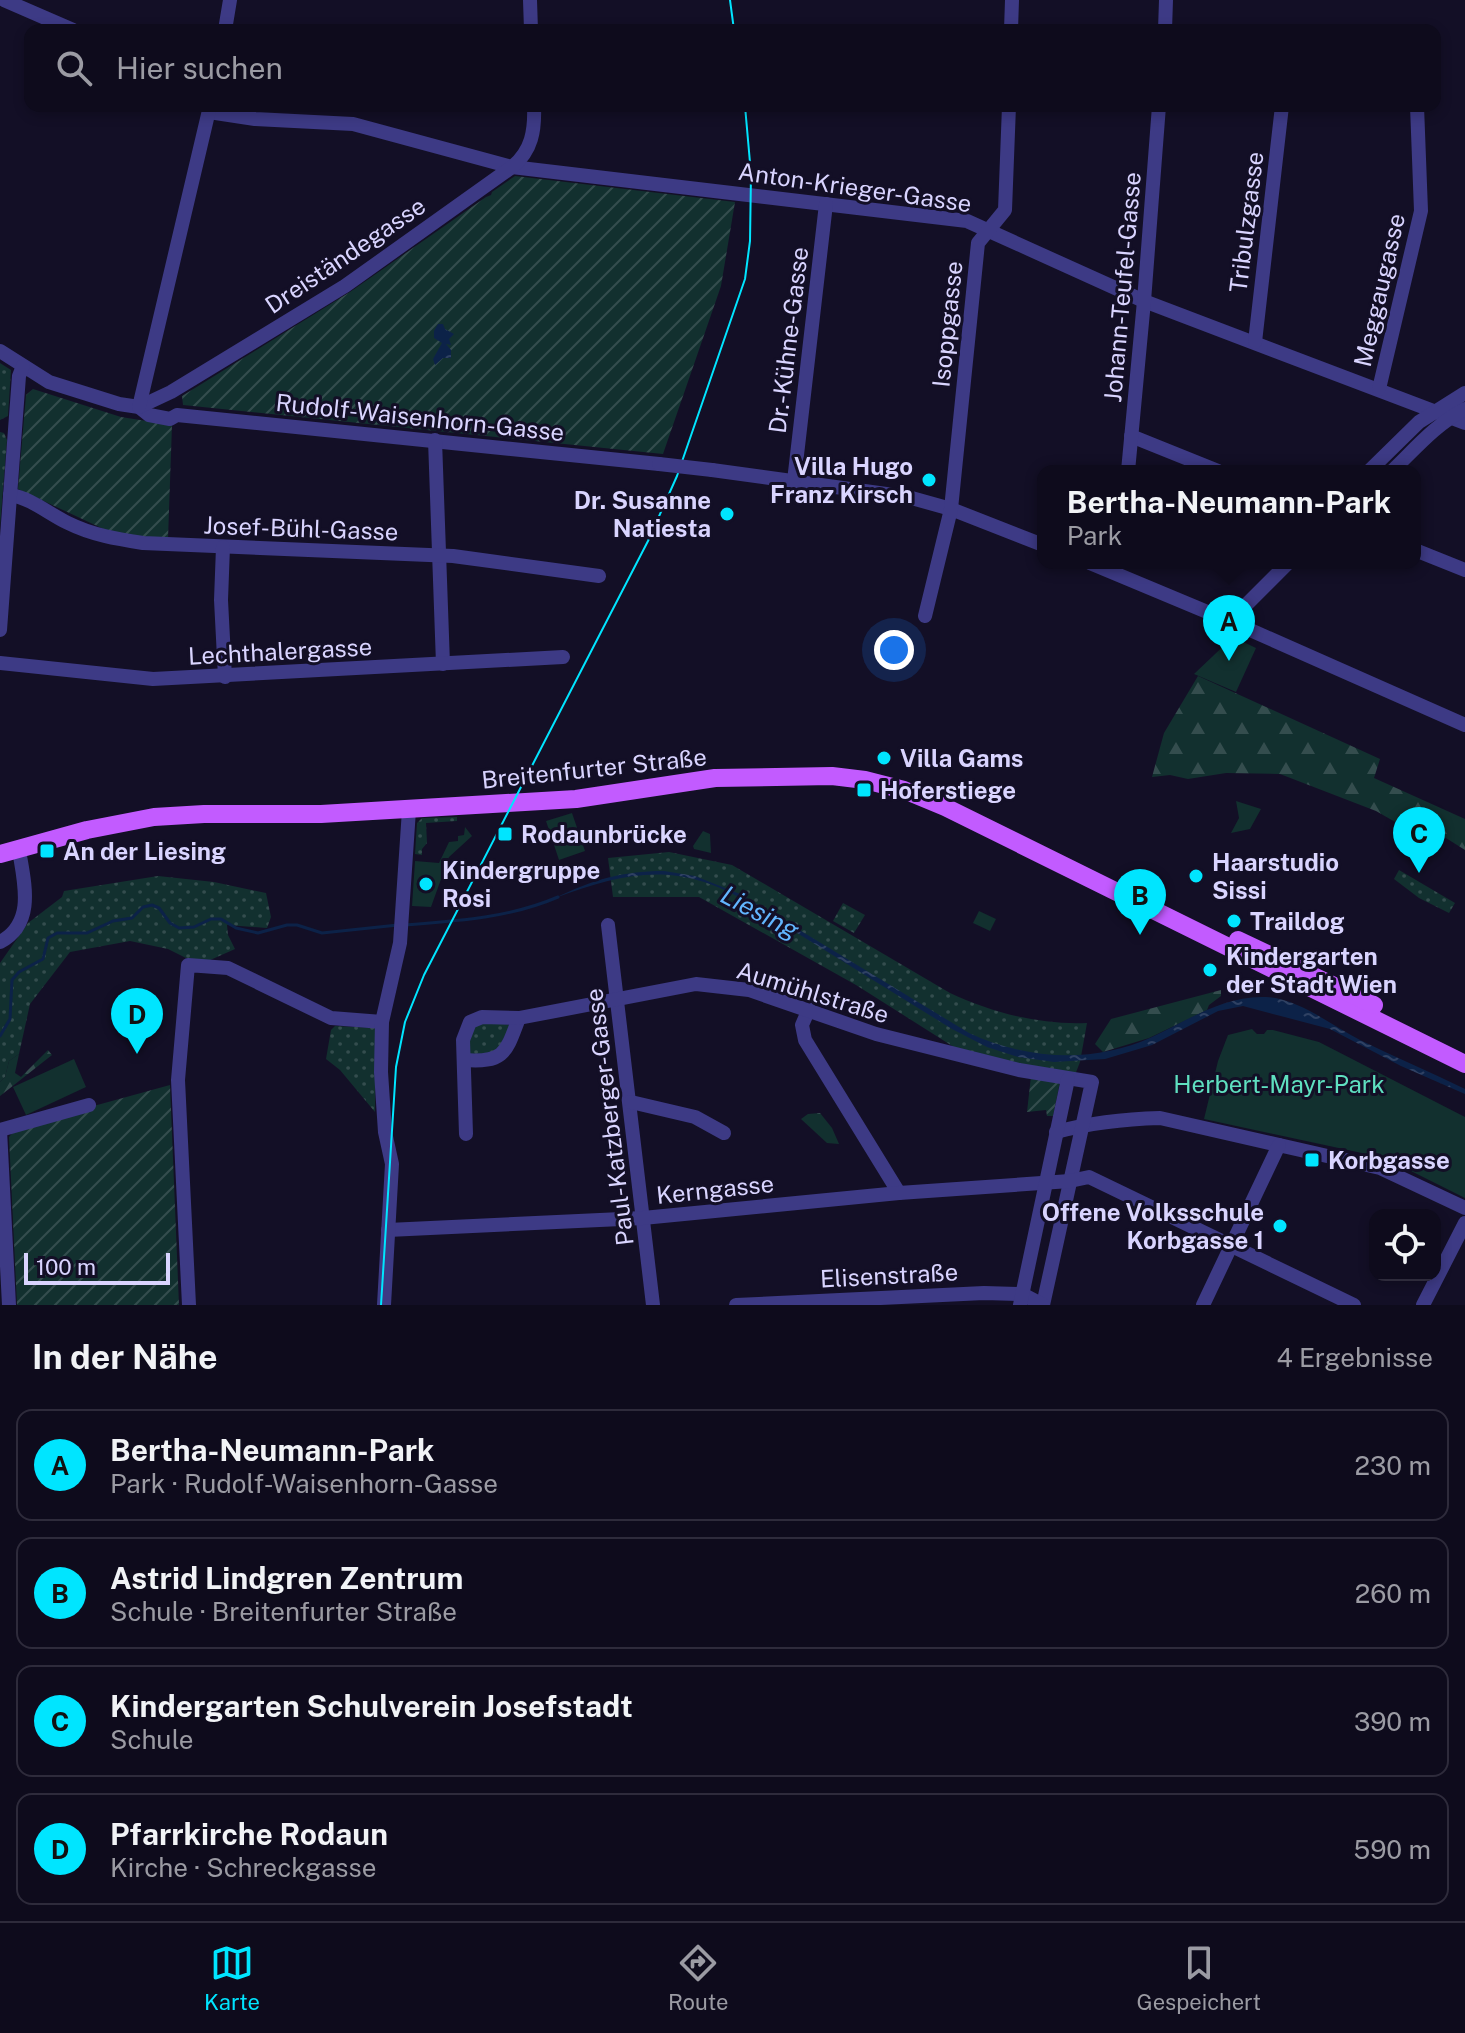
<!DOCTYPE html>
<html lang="de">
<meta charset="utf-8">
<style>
:root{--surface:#0e0b1c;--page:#1c1929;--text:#f1f3f6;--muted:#9b9ba3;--line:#2e2b3b;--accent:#00e5ff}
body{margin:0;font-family:"Public Sans",sans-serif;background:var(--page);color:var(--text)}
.controls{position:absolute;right:24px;bottom:24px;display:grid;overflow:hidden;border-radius:16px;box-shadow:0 4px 12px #0003}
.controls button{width:72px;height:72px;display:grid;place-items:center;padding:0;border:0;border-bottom:2px solid var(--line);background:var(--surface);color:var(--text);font:40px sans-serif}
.scale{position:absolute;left:24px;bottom:20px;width:146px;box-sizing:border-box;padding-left:8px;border:4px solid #d9d4ff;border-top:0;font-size:22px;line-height:28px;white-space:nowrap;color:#d9d4ff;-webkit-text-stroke:6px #130f26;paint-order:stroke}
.you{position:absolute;left:894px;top:650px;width:28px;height:28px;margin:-20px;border:6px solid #fff;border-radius:50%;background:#1a73e8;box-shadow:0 0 0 12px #1a73e833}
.badge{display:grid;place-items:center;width:52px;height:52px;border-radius:50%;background:var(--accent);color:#111;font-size:26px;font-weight:700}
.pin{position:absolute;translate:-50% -66px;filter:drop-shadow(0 2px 4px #0008)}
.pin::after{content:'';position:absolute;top:42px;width:28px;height:24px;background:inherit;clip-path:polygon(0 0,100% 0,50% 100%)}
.popup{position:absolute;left:1037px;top:465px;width:384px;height:104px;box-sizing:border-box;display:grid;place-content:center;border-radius:16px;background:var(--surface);filter:drop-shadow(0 2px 6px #0005);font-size:26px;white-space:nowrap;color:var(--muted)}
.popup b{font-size:30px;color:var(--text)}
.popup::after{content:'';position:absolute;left:50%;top:100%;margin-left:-16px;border:16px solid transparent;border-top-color:var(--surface)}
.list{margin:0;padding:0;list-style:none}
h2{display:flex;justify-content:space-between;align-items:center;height:104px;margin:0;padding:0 32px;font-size:34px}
h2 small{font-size:26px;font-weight:400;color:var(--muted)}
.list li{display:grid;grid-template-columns:52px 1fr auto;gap:24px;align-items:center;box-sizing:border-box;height:112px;margin:0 16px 16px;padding:0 16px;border:2px solid var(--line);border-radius:16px}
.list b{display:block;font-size:30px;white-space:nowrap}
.list p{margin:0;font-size:26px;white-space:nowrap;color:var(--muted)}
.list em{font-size:26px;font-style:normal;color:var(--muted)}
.icon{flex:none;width:44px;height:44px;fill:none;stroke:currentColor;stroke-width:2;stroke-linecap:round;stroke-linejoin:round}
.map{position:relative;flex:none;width:1465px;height:1305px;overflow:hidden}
.search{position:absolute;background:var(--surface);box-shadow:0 4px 12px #0003;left:24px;right:24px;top:24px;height:88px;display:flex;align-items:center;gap:20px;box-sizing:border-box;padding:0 28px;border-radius:16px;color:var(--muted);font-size:30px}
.sheet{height:616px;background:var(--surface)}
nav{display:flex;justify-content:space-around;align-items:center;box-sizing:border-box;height:112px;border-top:2px solid var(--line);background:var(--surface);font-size:22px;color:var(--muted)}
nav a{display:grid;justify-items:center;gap:4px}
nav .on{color:var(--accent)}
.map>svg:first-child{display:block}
</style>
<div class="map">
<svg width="1465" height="1305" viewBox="0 0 1465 1305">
<defs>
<pattern id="grass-dots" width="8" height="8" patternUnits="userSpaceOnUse" patternTransform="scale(2)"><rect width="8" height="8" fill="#12302f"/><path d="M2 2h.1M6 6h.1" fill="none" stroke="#344d4e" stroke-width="1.8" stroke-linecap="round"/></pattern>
<pattern id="forest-firs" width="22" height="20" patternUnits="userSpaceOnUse" patternTransform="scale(2)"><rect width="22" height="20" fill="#12302f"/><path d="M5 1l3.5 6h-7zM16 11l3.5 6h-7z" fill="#344d4e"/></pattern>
<pattern id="garden-furrows" width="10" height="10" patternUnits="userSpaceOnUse" patternTransform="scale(2)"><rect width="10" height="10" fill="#12302f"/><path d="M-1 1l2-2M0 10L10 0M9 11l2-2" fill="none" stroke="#344d4e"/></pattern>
<pattern id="water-ripples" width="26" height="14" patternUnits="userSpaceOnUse" patternTransform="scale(2)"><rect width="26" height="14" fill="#0c2248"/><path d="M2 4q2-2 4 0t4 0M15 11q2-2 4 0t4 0" fill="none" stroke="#2f4163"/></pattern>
</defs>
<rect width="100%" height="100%" fill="#130f26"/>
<g fill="url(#grass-dots)">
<path d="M0,363l11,7 -3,46 -8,4z"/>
<path d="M0,432l4,1 3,7 -7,86z"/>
<path d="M457,817v4l-31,2 1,20 -5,6v6l-7,-1 2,-31 5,-5z"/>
<path d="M669,852l63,13 218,128c43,20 90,32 137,30l-7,39 -7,18 -116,-31 -101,-64 -157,-88h-86l-5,-39z"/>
<path d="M1399,870l56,33 -6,10 -30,-15 -25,-19z"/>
<path d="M158,876l56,6 52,11 5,24 -4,11 -40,-3 1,10 7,14 -27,12 -22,-3 -18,-9 -38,-8 -60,11 -40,52 -11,50 -10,7 -4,16 -5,5v-119l28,-40 34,-26 2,-6z"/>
<path d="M843,903l22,12 -11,18 -21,-12z"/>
<path d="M485,1020l25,5 -13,28 -25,3 -4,-5 1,-20z"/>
<path d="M335,1026l41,2 -1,84 -35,-42 -14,-11 5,-29z"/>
</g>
<g fill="url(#forest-firs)">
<path d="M1198,676l182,83 -6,19 91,41v31l-27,-17 -34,-6 -28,-16 -96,-37 -54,-1 -38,6 -18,-4 -18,2 12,-44z"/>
<path d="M1221,990v6l-12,9 -2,5 -58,28 -46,14 -8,-8 16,-25z"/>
<path d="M48,1050l4,5 -52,41v-14l5,-5 4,-16 10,-7 -4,19 6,4z"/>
<path d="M820,1113l12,15 7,16 -12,-1 -26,-24 7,-5z"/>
</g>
<g fill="#12302f">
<path d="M1233,637l23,11 -20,44 -42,-18z"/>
<path d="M1236,801l25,8 -11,20 -19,4 8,-15z"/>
<path d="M572,813l13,38 -26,9 -13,-39z"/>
<path d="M465,827l7,9 -23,21 -18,50 -19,-1 3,-45 24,2 10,-21 9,-1v-5l6,-1z"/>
<path d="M703,831l7,3 1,19 -17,-4 -1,-3z"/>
<path d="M979,911l17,8 -6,12 -17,-8z"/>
<path d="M1252,1029l5,5h7l3,-4h6l46,12 146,75v81l-80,-40 -181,-39 14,-58 10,-26z"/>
<path d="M74,1059l12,28 -60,28 -13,-28z"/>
</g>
<g fill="url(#garden-furrows)">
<path d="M515,176l220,26 -14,84 -58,168 -480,-49 -1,-9 168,-104 136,-95 5,-2 1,-3z"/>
<path d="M33,389l88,28 51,8 -4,114 -30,-2 -28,-5 -92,-43 8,-94z"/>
<path d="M1031,1076l29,6 -7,34h-6l-1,-6 -19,2z"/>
<path d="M170,1085l9,220h-162l-8,-168 4,-5 77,-25z"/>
</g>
<g fill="url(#water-ripples)">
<path d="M438,324h5l2,5 9,5 -5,5 2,6 -5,-1 5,6v8h-8l-8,7 -2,-6 9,-16 -8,-5v-7z"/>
<path d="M664,871l31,5 45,18 229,139c58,27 124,31 183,4 36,-17 73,-42 114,-40 33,2 65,28 94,43 35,17 70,32 105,49v5l-64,-28 -71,-37 -87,-23 -25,5 -66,34 -47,14 -51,3 -36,-5 -31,-10 -35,-18 -208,-129c-68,-39 -119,-28 -189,-2 38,-18 66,-27 109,-27z"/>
</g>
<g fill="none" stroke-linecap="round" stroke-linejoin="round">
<g stroke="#0c2248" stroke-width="3">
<path d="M405,925c53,-4 104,-7 153,-28"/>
<path d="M0,1036l10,-17 2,-39 7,-8 24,-13 5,-21 9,-5h30l26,-12 19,-3 11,-11 9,-2 7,3 11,15 9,5 15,-1 17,-8h10l15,9 22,5 29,-8h10l25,8 76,-8"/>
</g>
<g stroke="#3d3a85" stroke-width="14">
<path d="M4,0l69,30"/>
<path d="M530,0l1,30"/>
<path d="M225,30l5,-30"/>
<path d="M1011,30l1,-30"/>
<path d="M1165,30l1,-30"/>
<path d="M209,112l46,7 98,5 159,43 455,54 177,80 321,122"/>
<path d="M1255,342l27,-236"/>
<path d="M0,351l49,31 70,22 20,3 10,8 21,4 7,-4 482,49"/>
<path d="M1379,389l42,-178 -4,-105"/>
<path d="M139,407l32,-15 174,-106 167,-119c20,-16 23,-37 22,-61"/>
<path d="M139,407l71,-301"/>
<path d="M1131,436l87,35"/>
<path d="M435,440l8,224"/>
<path d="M712,470l196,27 43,12 92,36"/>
<path d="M1128,471l16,-170 15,-195"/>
<path d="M1369,471l50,-49 46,-29"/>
<path d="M1392,471c23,-22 44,-47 73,-62"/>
<path d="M794,481l32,-277"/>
<path d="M10,495c21,3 39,19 58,28 24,12 49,16 75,20l310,13 146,20"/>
<path d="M223,547l-2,53 4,77"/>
<path d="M1415,550l50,20"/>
<path d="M1090,563l158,66 217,96"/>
<path d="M925,616l26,-107 27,-266 27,-33 4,-104"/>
<path d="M1230,621l58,-58"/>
<path d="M0,630l19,-254 4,-10"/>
<path d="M0,663l153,16 410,-22"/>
<path d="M608,925l45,380"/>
<path d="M0,942c36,-19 24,-60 19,-92"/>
<path d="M809,1009l-7,16 3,15 94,153"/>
<path d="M464,1060c41,3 42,-8 55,-42"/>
<path d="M631,1102l64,15 29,16"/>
<path d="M1056,1132c34,-9 68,-13 104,-14l220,50 85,40"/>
<path d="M466,1134l-3,-94 7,-18 12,-5 37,1 177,-34 53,6 127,44 143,36 73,12 -49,223"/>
<path d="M388,1230l255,-12 256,-25 171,-12 19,-4 265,128"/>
<path d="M9,1305l-9,-175 89,-25"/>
<path d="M189,1305l-11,-225 10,-115 40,3 103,50 51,4"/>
<path d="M384,1305l8,-141 -7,-32 -4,-60 1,-50 18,-79 9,-133"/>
<path d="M736,1305l248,-12 38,1 21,11"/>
<path d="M1020,1305l48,-226"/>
<path d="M1203,1305l76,-160"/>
<path d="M1423,1305l42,-82"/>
</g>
<g stroke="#c25bff" stroke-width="18">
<path d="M0,854l87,-24 67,-13 50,-3h117l255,-15 139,-21 117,-2 33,4 39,10 41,17 520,257"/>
<path d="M1238,940l136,65"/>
</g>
<g stroke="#00e5ff" stroke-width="2">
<path d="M730,0l4,30"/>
<path d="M381,1305l15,-238 9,-45 19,-47 224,-434 29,-65 68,-197 5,-38 1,-67 -6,-68"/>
</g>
<path stroke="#3d3a85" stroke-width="14" d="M659,464l53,6"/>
</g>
<g fill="#00e5ff" stroke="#130f26" stroke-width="3">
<circle cx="929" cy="480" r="8"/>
<circle cx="727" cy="514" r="8"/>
<circle cx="884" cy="758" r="8"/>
<rect x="856" y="782" width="16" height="16" rx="4"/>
<rect x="497" y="826" width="16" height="16" rx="4"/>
<rect x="39" y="843" width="16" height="16" rx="4"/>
<circle cx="1196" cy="876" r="8"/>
<circle cx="426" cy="884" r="8"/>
<circle cx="1234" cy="921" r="8"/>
<circle cx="1210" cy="970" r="8"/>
<rect x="1304" y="1152" width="16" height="16" rx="4"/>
<circle cx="1280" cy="1226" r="8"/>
</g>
<g text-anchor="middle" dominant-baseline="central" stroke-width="6" stroke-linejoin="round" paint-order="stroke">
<g font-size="24" fill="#d9d4ff" stroke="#130f26">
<text transform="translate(855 187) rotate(8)">Anton-Krieger-Gasse</text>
<text transform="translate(1246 222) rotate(-83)">Tribulzgasse</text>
<text transform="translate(345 255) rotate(-34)">Dreiständegasse</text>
<text transform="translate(1122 287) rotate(-85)">Johann-Teufel-Gasse</text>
<text transform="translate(1379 290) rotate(-77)">Meggaugasse</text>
<text transform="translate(947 324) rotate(-84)">Isoppgasse</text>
<text transform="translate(788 340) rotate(-83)">Dr.-Kühne-Gasse</text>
<text transform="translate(420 417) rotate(6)">Rudolf-Waisenhorn-Gasse</text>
<text transform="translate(301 528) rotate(2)">Josef-Bühl-Gasse</text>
<text transform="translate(280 651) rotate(-3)">Lechthalergasse</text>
<text transform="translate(594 768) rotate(-6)">Breitenfurter Straße</text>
<text transform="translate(813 992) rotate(17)">Aumühlstraße</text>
<text transform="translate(609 1117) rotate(-97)">Paul-Katzberger-Gasse</text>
<text transform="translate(715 1189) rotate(-6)">Kerngasse</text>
<text transform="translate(889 1275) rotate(-3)">Elisenstraße</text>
</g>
<g font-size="24" font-weight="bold" fill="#d9d4ff" stroke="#130f26" text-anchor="start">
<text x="913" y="466" text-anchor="end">Villa Hugo<tspan x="913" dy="28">Franz Kirsch</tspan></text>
<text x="711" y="500" text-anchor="end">Dr. Susanne<tspan x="711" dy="28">Natiesta</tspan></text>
<text x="900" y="758">Villa Gams</text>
<text x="880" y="790">Hoferstiege</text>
<text x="521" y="834">Rodaunbrücke</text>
<text x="63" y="851">An der Liesing</text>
<text x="1212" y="862">Haarstudio<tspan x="1212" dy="28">Sissi</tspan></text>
<text x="442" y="870">Kindergruppe<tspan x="442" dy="28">Rosi</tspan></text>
<text x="1250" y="921">Traildog</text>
<text x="1226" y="956">Kindergarten<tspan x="1226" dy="28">der Stadt Wien</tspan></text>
<text x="1328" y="1160">Korbgasse</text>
<text x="1264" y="1212" text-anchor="end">Offene Volksschule<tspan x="1264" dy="28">Korbgasse 1</tspan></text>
</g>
<g font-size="24" fill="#5fe0c0" stroke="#130f26">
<text x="1279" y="1084">Herbert-Mayr-Park</text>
</g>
<g font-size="26" font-style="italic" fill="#62b6ff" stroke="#130f26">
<text transform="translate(760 912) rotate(28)">Liesing</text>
</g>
</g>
</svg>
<div class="controls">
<button><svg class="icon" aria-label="locate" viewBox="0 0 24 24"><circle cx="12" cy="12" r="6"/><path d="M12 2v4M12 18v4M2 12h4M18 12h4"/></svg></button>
</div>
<div class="scale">100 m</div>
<div class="you"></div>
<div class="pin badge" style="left:1229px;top:661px">A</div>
<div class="popup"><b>Bertha-Neumann-Park</b>Park</div>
<div class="pin badge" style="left:1140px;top:935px">B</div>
<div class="pin badge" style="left:1419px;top:873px">C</div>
<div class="pin badge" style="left:137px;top:1054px">D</div>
<div class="search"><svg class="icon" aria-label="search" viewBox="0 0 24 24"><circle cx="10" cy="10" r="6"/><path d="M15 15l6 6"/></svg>Hier suchen</div>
</div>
<section class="sheet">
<h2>In der Nähe<small>4 Ergebnisse</small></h2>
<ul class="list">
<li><span class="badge">A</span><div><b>Bertha-Neumann-Park</b><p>Park · Rudolf-Waisenhorn-Gasse</p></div><em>230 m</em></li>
<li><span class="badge">B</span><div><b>Astrid Lindgren Zentrum</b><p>Schule · Breitenfurter Straße</p></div><em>260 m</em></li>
<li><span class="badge">C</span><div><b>Kindergarten Schulverein Josefstadt</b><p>Schule</p></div><em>390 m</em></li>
<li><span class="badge">D</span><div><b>Pfarrkirche Rodaun</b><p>Kirche · Schreckgasse</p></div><em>590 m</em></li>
</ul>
</section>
<nav>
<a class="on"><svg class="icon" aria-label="map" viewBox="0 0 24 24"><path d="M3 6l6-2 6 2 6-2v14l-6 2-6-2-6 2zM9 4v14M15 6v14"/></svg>Karte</a>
<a><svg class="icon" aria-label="directions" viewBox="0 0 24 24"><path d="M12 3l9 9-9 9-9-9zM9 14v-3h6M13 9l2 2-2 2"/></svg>Route</a>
<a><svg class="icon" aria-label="saved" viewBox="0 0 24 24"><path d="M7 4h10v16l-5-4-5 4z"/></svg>Gespeichert</a>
</nav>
